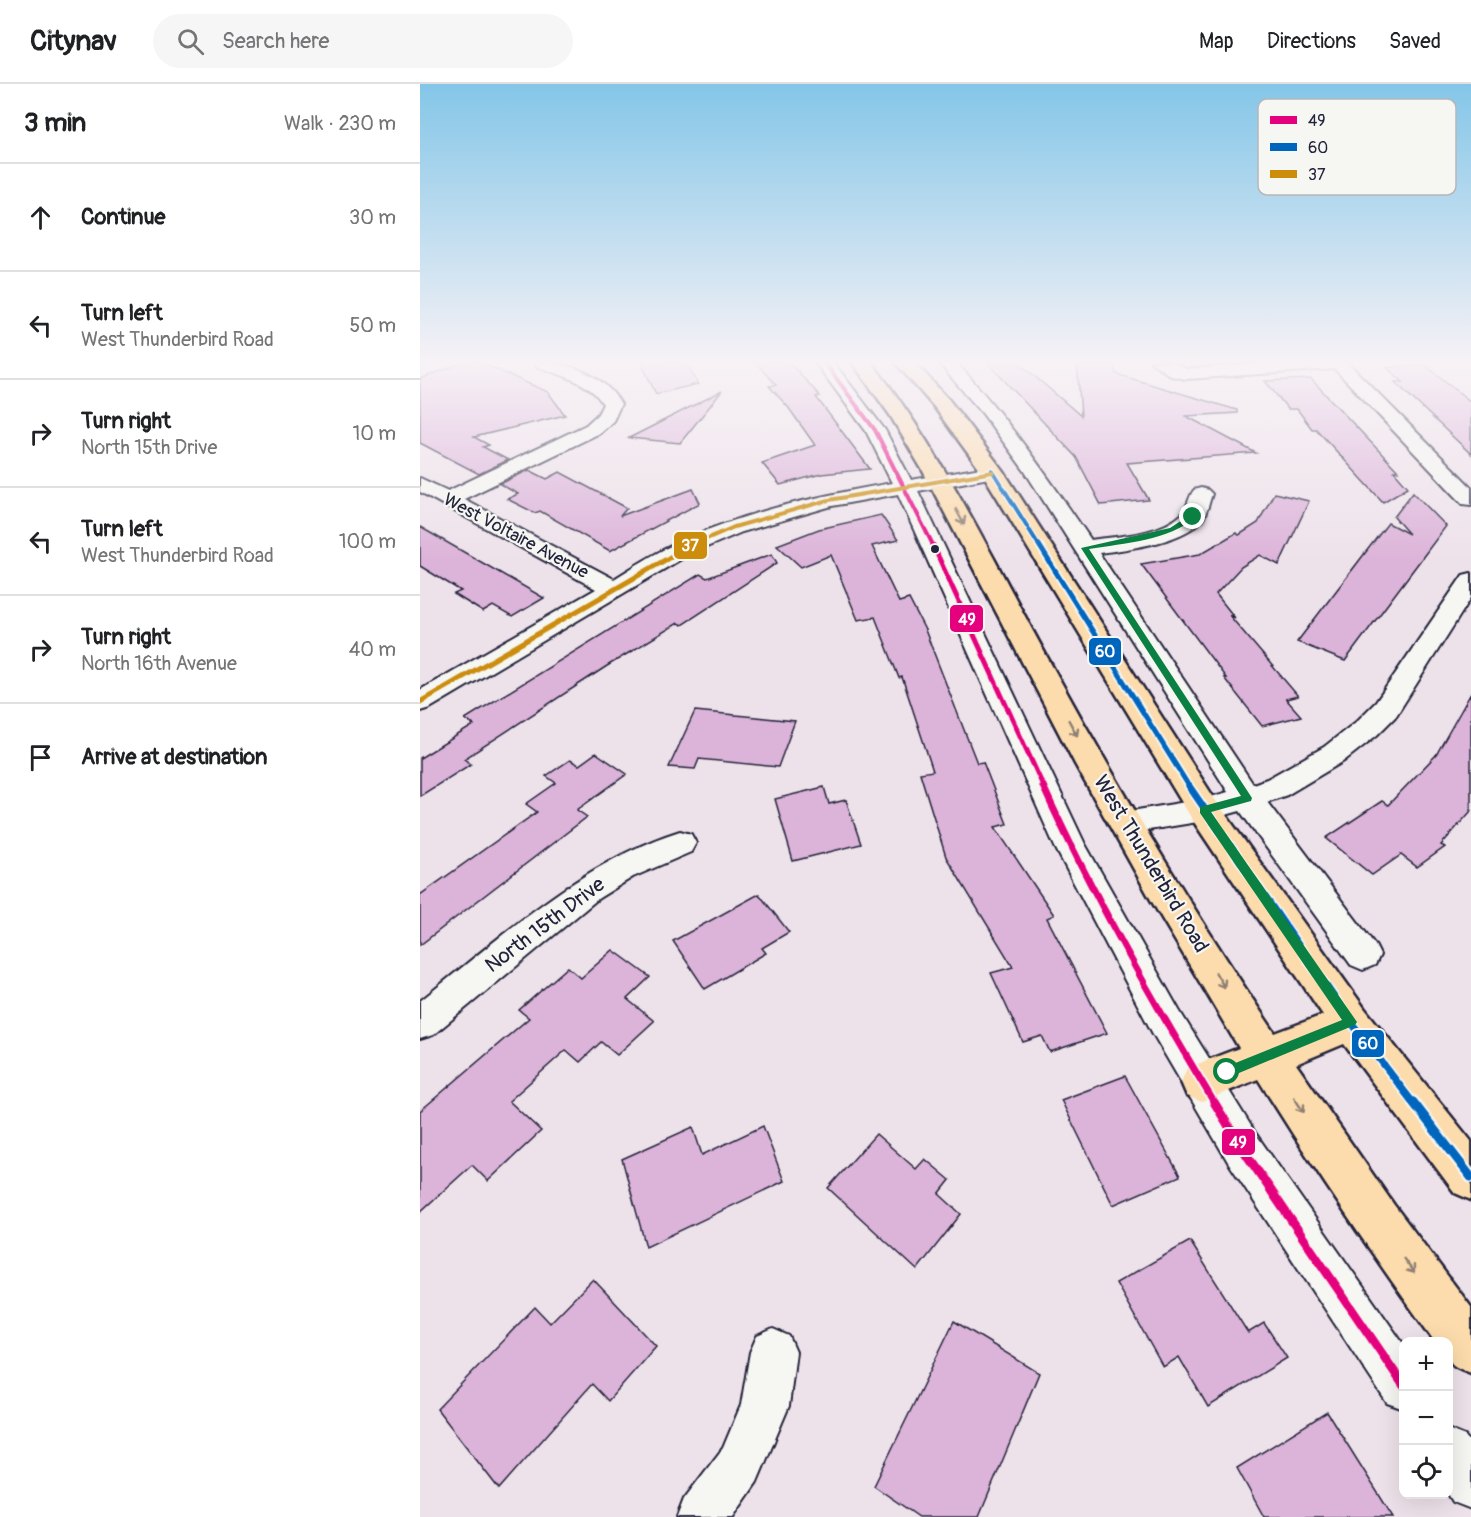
<!DOCTYPE html>
<meta charset="utf-8">
<style>
:root{--surface:#fff;--page:#f6f6f6;--text:#202124;--muted:#757577;--line:#e0e0e0}
body{margin:0;font-family:Pangolin,sans-serif;background:var(--page);color:var(--text)}
.controls{position:absolute;right:18px;bottom:18px;display:grid;overflow:hidden;border-radius:12px;box-shadow:0 6px 24px #0002}
.controls button{width:54px;height:54px;display:grid;place-items:center;padding:0;border:0;border-bottom:2px solid var(--line);background:var(--surface);color:var(--text);font:30px sans-serif}
.stop{position:absolute;width:18px;height:18px;margin:-14px;border:4px solid #0b8043;border-radius:50%;background:#fff}
.stop.end{background:#0b8043;border-color:#fff;box-shadow:0 2px 6px #0008}
.list{margin:0;padding:0;list-style:none}
h2{display:flex;justify-content:space-between;align-items:center;height:78px;margin:0;padding:0 24px;font-size:26px}
h2 small{font-size:20px;font-weight:400;color:var(--muted)}
.list li{display:grid;grid-template-columns:39px 1fr auto;gap:18px;align-items:center;box-sizing:border-box;height:108px;padding:0 24px;border-top:2px solid var(--line)}
.list b{display:block;font-size:22px;white-space:nowrap}
.list p{margin:0;font-size:20px;white-space:nowrap;color:var(--muted)}
.list em{font-size:20px;font-style:normal;color:var(--muted)}
.icon{flex:none;width:33px;height:33px;fill:none;stroke:currentColor;stroke-width:2;stroke-linecap:round;stroke-linejoin:round}
.map{position:relative;flex:none;width:1051px;height:1433px;overflow:hidden}
header{display:flex;align-items:center;gap:36px;box-sizing:border-box;height:84px;padding:0 30px;background:var(--surface);border-bottom:2px solid var(--line)}
header strong{font-size:28px}
nav{display:flex;gap:33px;margin-inline-start:auto;font-size:21px}
.search{width:420px;height:54px;background:var(--page);display:flex;align-items:center;gap:15px;box-sizing:border-box;padding:0 21px;border-radius:33px;color:var(--muted);font-size:22px}
main{display:flex}
aside{flex:1;background:var(--surface)}
.map>svg:first-child{display:block}
</style>
<header>
<strong>Citynav</strong>
<div class="search"><svg class="icon" aria-label="search" viewBox="0 0 24 24"><circle cx="10" cy="10" r="6"/><path d="M15 15l6 6"/></svg>Search here</div>
<nav><a>Map</a><a>Directions</a><a>Saved</a></nav>
</header>
<main>
<aside>
<h2>3 min<small>Walk · 230 m</small></h2>
<ul class="list">
<li><svg class="icon" aria-label="ahead" viewBox="0 0 24 24"><path d="M12 20V5M6 11l6-6 6 6"/></svg><div><b>Continue</b></div><em>30 m</em></li>
<li><svg class="icon" aria-label="left" viewBox="0 0 24 24"><path d="M17 20v-9H6M10 6l-5 5 5 5"/></svg><div><b>Turn left</b><p>West Thunderbird Road</p></div><em>50 m</em></li>
<li><svg class="icon" aria-label="right" viewBox="0 0 24 24"><path d="M7 20v-9h11M14 6l5 5-5 5"/></svg><div><b>Turn right</b><p>North 15th Drive</p></div><em>10 m</em></li>
<li><svg class="icon" aria-label="left" viewBox="0 0 24 24"><path d="M17 20v-9H6M10 6l-5 5 5 5"/></svg><div><b>Turn left</b><p>West Thunderbird Road</p></div><em>100 m</em></li>
<li><svg class="icon" aria-label="right" viewBox="0 0 24 24"><path d="M7 20v-9h11M14 6l5 5-5 5"/></svg><div><b>Turn right</b><p>North 16th Avenue</p></div><em>40 m</em></li>
<li><svg class="icon" aria-label="arrive" viewBox="0 0 24 24"><path d="M6 21V4h12l-3 4 3 4H6"/></svg><div><b>Arrive at destination</b></div></li>
</ul>
</aside>
<div class="map">
<svg width="1051" height="1433" viewBox="0 0 1051 1433">
<rect width="100%" height="100%" fill="#eee2ea"/>
<filter id="ink" filterUnits="userSpaceOnUse"><feTurbulence type="fractalNoise" baseFrequency=".0167" numOctaves="2"/><feDisplacementMap in="SourceGraphic" scale="12" xChannelSelector="R" yChannelSelector="G"/><feConvolveMatrix kernelMatrix="1 2 1 2 8 2 1 2 1" color-interpolation-filters="sRGB"/></filter>
<g filter="url(#ink)">
<g fill="#dcb3d9" stroke="#22223b" stroke-width="1.5">
<path d="M44,278h15l69,30 17,23 -91,22 15,8 -6,2 25,13 -29,14 -59,-31v-64z"/>
<path d="M221,278h45l12,22 -42,10z"/>
<path d="M335,278h34l31,34 -4,1 54,72 -49,5 -41,11 -18,-22 53,-18 -27,-38 -19,-21 7,-1z"/>
<path d="M567,278h31l63,54 -4,-54h37l2,12 121,36v3l-51,3 70,37 -129,10 22,37 -48,5 -25,-48z"/>
<path d="M1004,280l47,38v52l-76,-72h8l-16,-14z"/>
<path d="M891,295l87,92h-4l14,16 -25,15 -67,-73h-4l-15,-20h-9l-23,-28z"/>
<path d="M302,307l-42,52 -51,-5z"/>
<path d="M109,386l18,9 13,-7 67,36 -7,8 73,-27 7,14 -90,48 -70,-40 -5,2 -28,-14 11,-5 -18,-10z"/>
<path d="M993,408l33,34 -101,135 -48,-19 91,-119 21,11 -15,-17z"/>
<path d="M854,409l35,8 -30,64 -19,-10 -19,12 -25,27 19,24 -6,-3 69,81 -12,3 15,17 -39,10 -38,-48h2l-85,-114 59,-10 36,-21 3,2 19,-12z"/>
<path d="M461,431l17,25 -26,6 27,56 10,-3 16,31 52,133 6,-1 24,62 -12,3 59,88 -7,3 60,115 -57,19 -8,-16 -19,6 -32,-69 22,-6 -67,-110 -26,-84 13,-2 -31,-94 -3,1 -24,-61 -17,3 -27,-65 -30,12 -24,-22 42,-16z"/>
<path d="M0,443l21,12 103,59 -32,19 -19,-11 -10,6 -29,-18 7,-3 -41,-25z"/>
<path d="M352,470l5,9 -95,62 -4,-2 -71,43 -143,93 7,5 -51,32v-38l54,-33 -9,-6 235,-145 7,4z"/>
<path d="M1051,609v118l-30,34 4,2 -28,20 -16,-12 -29,20 -46,-37 56,-37 6,4 48,-50z"/>
<path d="M275,627l100,10 -17,46 -79,-8 -4,10 -26,-2z"/>
<path d="M176,669l31,21 -50,36 10,7 -167,128v-50l117,-83 -11,-8 30,-21 -10,-7 24,-16 9,5z"/>
<path d="M404,703l5,17 17,-4 15,44 -68,17 -18,-62z"/>
<path d="M339,810l30,38 -27,16 4,5 -61,36 -32,-48z"/>
<path d="M193,866l37,27 -23,22 27,22 -37,34 -16,-13 -21,20 -14,-12 -57,51 32,30 -53,50 -16,-16 -52,47v-101l109,-93 -10,-8 49,-43 13,11z"/>
<path d="M705,992l55,100 -67,29 -52,-105z"/>
<path d="M343,1042l21,55 -138,66 -24,-88 71,-32 9,28z"/>
<path d="M456,1050l40,35 9,-10 25,21 -11,14 22,20 -44,56 -89,-82z"/>
<path d="M770,1157l58,92 16,-10 23,35 -79,49 -29,-50 -16,10 -47,-84z"/>
<path d="M173,1195l63,67 -48,55 -16,-17 -93,105 -62,-80 98,-102 15,16z"/>
<path d="M534,1237l85,52 -60,144h-60l-45,-31z"/>
<path d="M907,1328l66,105h-129l-27,-49z"/>
</g>
<g fill="none" stroke-linecap="round" stroke-linejoin="round">
<defs>
<g id="minor">
<path d="M113,278c35,0 69,11 88,42l-8,17 -13,12 -136,66 150,80c19,-12 39,-25 59,-34 69,-33 145,-49 219,-62l-26,-52 -51,-69h18l52,68 26,50 82,-14 7,2 3,4 -3,4 -82,15 167,353 94,166 77,124 148,211v64l-17,-6 -159,-241 -75,-128 -98,-187 -157,-353 -66,12 -90,26 -54,23 -258,153 -10,3v-21l176,-101 -176,-97v-14l28,13 138,-66 12,-11 5,-10c-13,-23 -44,-29 -67,-38z"/>
<path d="M518,278h18c52,57 92,115 135,178 28,-4 68,-5 90,-25 7,-6 7,-18 13,-25l7,-2 7,2 4,4c-3,8 -5,20 -10,26 -20,23 -75,29 -103,33l154,231 14,-5 57,-32 33,-26 19,-19 87,-127 8,-2v25l-75,118 -19,19 -33,26 -57,34 -20,7 108,143 5,10 -5,10 -12,5 -12,-5 -111,-154 -36,10 -80,13 -11,-4 -4,-8 4,-8 91,-15 24,-7 -204,-322 -41,-56z"/>
<path d="M731,278h21l14,7 103,-7h58l124,125v18l-8,-1 -128,-135 -149,10 -15,-3z"/>
<path d="M260,747l11,3 5,9 -5,9 -58,25 -34,21 -166,137 -13,4v-38c82,-64 159,-138 260,-170z"/>
<path d="M353,1245l16,7 7,16 -7,54 -32,76 -24,35h-56l7,-18 39,-51 18,-43 9,-53 7,-16z"/>
<path d="M1028,1345l17,7 6,7v66l-18,-7 -5,-8z"/>
</g>
<path id="major" d="M432,278h19c75,95 126,206 185,311 68,123 141,244 219,360l48,-18 -131,-196 -209,-345 -48,-66 -40,-46h19l35,38 55,72 212,329 149,208 106,132v59l-16,-7 -111,-149 -48,20 98,141 77,102v66c-21,-8 -23,-8 -23,-31h-13c-62,-86 -121,-173 -177,-263l-56,23 -15,-6 -6,-14 6,-14 52,-20 -88,-148 -76,-136 -152,-293 -33,-56z"/>
</defs>
<use href="#minor" stroke="#22223b" stroke-width="4"/>
<use href="#major" stroke="#22223b" stroke-width="5"/>
<use href="#minor" fill="#f6f6f2" fill-rule="evenodd"/>
<use href="#major" fill="#fcdcac" fill-rule="evenodd"/>
<defs>
<path id="bus-1-far3" d="M404,278l51,68 59,117"/>
<path id="bus-1-far2" d="M513,461l111,243"/>
<path id="bus-1-far1" d="M623,702c50,110 110,215 172,318"/>
<path id="bus-1" d="M794,1018l28,46 162,238"/>
<path id="bus-2-far3" d="M572,386l48,77"/>
<path id="bus-2-far2" d="M619,461l151,243"/>
<path id="bus-2-far1" d="M769,702l162,236 63,82"/>
<path id="bus-2" d="M993,1018l58,75"/>
<path id="bus-3-far1" d="M268,463l46,-20 95,-27 164,-28"/>
<path id="bus-3" d="M0,618l271,-157"/>
</defs>
<use href="#bus-1-far3" stroke="#f6f6f2" stroke-width="7"/>
<use href="#bus-1-far2" stroke="#f6f6f2" stroke-width="9"/>
<use href="#bus-1-far1" stroke="#f6f6f2" stroke-width="11"/>
<use href="#bus-1" stroke="#f6f6f2" stroke-width="14"/>
<use href="#bus-2-far3" stroke="#f6f6f2" stroke-width="7"/>
<use href="#bus-2-far2" stroke="#f6f6f2" stroke-width="9"/>
<use href="#bus-2-far1" stroke="#f6f6f2" stroke-width="11"/>
<use href="#bus-2" stroke="#f6f6f2" stroke-width="14"/>
<use href="#bus-3-far1" stroke="#f6f6f2" stroke-width="7"/>
<use href="#bus-3" stroke="#f6f6f2" stroke-width="9"/>
<use href="#bus-1-far3" stroke="#e5007d" stroke-width="4"/>
<use href="#bus-1-far2" stroke="#e5007d" stroke-width="5"/>
<use href="#bus-1-far1" stroke="#e5007d" stroke-width="7"/>
<use href="#bus-1" stroke="#e5007d" stroke-width="9"/>
<use href="#bus-2-far3" stroke="#0065bd" stroke-width="4"/>
<use href="#bus-2-far2" stroke="#0065bd" stroke-width="5"/>
<use href="#bus-2-far1" stroke="#0065bd" stroke-width="7"/>
<use href="#bus-2" stroke="#0065bd" stroke-width="9"/>
<use href="#bus-3-far1" stroke="#cc8c0c" stroke-width="4"/>
<use href="#bus-3" stroke="#cc8c0c" stroke-width="5"/>
</g>
<defs><path id="oneway-shaft" d="M-6 0H5M1.5-3L5.5 0L1.5 3" fill="none" stroke-width="1.6" stroke-linecap="round" stroke-linejoin="round" transform="scale(1.5)"/></defs>
<g stroke="#8f7f74">
<use href="#oneway-shaft" transform="translate(540 433) rotate(62)"/>
<use href="#oneway-shaft" transform="translate(653 644) rotate(61)"/>
<use href="#oneway-shaft" transform="translate(800 896) rotate(59)"/>
<use href="#oneway-shaft" transform="translate(879 1021) rotate(56)"/>
<use href="#oneway-shaft" transform="translate(989 1182) rotate(53)"/>
</g>
</g>
<linearGradient id="sky" x2="0" y2="1"><stop stop-color="#84c6e8"/><stop offset="0.58" stop-color="#f7f2f6"/><stop offset="1" stop-color="#f7f2f6" stop-opacity="0"/></linearGradient>
<rect width="1051" height="479" fill="url(#sky)"/>
<path fill="#0b8043" d="M770,431l6,2c-28,24 -71,26 -107,32l163,249 -1,3 -40,11 146,210 -2,3 -128,53 -4,-2 -2,-4 2,-4 119,-48 -142,-207v-6l41,-11 -160,-248 89,-20z"/>
<circle fill="#22223b" stroke="#f6f6f2" stroke-width="2" cx="515" cy="465" r="5"/>
<g text-anchor="middle" dominant-baseline="central" stroke-width="4.5" stroke-linejoin="round" paint-order="stroke">
<g font-size="18" fill="#22223b" stroke="#f6f6f2">
<text transform="translate(96 452) rotate(28)">West Voltaire Avenue</text>
</g>
<g font-size="21" fill="#22223b" stroke="#f6f6f2">
<text transform="translate(731 780) rotate(59)">West Thunderbird Road</text>
<text transform="translate(125 841) rotate(-37)">North 15th Drive</text>
</g>
</g>
<rect x="838" y="15" width="198" height="96" rx="9" fill="#f6f6f2" stroke="#b6b6bb" stroke-width="1.5"/>
<rect x="850" y="32" width="27" height="8" fill="#e5007d"/>
<rect x="850" y="59" width="27" height="8" fill="#0065bd"/>
<rect x="850" y="86" width="27" height="8" fill="#cc8c0c"/>
<g font-size="16" fill="#22223b">
<text x="888" y="42">49</text>
<text x="888" y="69">60</text>
<text x="888" y="96">37</text>
</g>
<g stroke="#f6f6f2" stroke-width="2">
<rect x="253" y="447" width="35" height="29" rx="6" fill="#cc8c0c"/>
<rect x="529" y="520" width="35" height="29" rx="6" fill="#e5007d"/>
<rect x="668" y="553" width="34" height="29" rx="6" fill="#0065bd"/>
<rect x="931" y="945" width="34" height="29" rx="6" fill="#0065bd"/>
<rect x="801" y="1044" width="35" height="28" rx="6" fill="#e5007d"/>
</g>
<g font-size="16" text-anchor="middle" font-weight="bold" fill="#fff">
<text x="270" y="467">37</text>
<text x="547" y="541">49</text>
<text x="685" y="573">60</text>
<text x="948" y="965">60</text>
<text x="818" y="1064">49</text>
</g>
</svg>
<div class="controls">
<button>+</button>
<button>−</button>
<button><svg class="icon" aria-label="locate" viewBox="0 0 24 24"><circle cx="12" cy="12" r="6"/><path d="M12 2v4M12 18v4M2 12h4M18 12h4"/></svg></button>
</div>
<div class="stop" style="left:807px;top:988px"></div>
<div class="stop end" style="left:773px;top:433px"></div>
</div>
</main>
